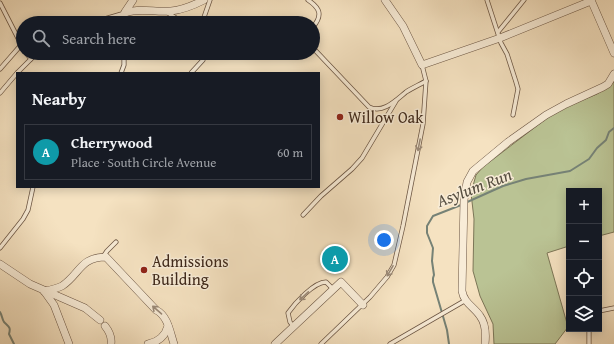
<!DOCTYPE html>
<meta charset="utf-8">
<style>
:root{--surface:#171b24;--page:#242831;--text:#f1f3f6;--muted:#9ea1a6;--line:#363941;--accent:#c59692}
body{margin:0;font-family:"Gentium Book Plus",serif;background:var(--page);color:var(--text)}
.controls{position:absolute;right:12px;bottom:12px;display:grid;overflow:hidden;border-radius:0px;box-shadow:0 2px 10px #0003}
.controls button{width:36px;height:36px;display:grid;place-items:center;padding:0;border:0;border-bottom:1px solid var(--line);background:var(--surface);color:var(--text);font:20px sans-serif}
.you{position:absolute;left:384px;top:240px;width:14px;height:14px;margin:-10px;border:3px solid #fff;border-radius:50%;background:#1a73e8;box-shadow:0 0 0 6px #1a73e833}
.badge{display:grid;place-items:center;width:26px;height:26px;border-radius:50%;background:var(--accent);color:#fff;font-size:13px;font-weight:700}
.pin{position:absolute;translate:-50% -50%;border:2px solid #fff;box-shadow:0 1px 4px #0006}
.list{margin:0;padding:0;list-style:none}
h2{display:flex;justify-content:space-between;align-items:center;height:52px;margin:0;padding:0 16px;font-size:17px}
h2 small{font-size:13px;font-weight:400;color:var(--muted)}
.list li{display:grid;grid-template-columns:26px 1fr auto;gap:12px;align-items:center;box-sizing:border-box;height:56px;margin:0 8px 8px;padding:0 8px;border:1px solid var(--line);border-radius:0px}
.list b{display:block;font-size:15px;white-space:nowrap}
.list p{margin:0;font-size:13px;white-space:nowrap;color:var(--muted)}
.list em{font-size:13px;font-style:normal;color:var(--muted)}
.icon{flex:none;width:22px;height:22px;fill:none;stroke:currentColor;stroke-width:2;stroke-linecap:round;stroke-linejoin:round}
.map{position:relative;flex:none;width:614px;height:344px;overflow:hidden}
.search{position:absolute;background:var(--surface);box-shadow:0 2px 10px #0003;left:16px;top:16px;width:304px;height:44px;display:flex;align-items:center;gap:10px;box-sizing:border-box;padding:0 14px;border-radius:22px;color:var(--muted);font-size:15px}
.panel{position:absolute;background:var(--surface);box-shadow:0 2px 10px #0003;left:16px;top:72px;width:304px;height:116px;border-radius:0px}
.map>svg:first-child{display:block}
</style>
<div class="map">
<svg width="614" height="344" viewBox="0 0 614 344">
<rect width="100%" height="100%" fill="#f5e2c1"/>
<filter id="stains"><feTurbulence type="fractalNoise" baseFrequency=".005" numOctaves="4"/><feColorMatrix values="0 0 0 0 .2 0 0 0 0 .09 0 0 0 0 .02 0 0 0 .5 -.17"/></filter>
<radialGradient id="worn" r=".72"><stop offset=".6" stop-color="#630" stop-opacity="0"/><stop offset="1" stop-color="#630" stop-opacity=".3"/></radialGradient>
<path fill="#bac394" stroke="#7c7657" d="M614,82v150l-15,4v-45h-30v55l-22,7 21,74 -13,17h-61l-1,-20 -13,-28 -7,-25 1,-52 -3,-26 5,-18 7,-8 64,-49 16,-10 34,-14z"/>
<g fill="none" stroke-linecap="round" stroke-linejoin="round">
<g stroke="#768276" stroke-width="2">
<path d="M465,203l38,-17 23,-7 44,-8 19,-12 8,-11 9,-8 3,-8 5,-4"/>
<path d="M0,312c2,3 2,7 4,10 5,5 7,5 5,12l5,10"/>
<path d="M449,344l-2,-14 -14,-48v-4l1,-3 -2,-14 1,-13 -6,-15v-7l6,-10 28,-11"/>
</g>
<defs>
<g id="lane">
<path d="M308,0c12,8 15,15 5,27"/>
<path d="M487,0l14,43 6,11 9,28 2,7 -5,26"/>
<path d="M0,3l23,45"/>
<path d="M168,13l16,10"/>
<path d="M91,23l34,-10"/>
<path d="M120,23v-3l5,-7"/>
<path d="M202,23l8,-23"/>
<path d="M498,32l26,-32"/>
<path d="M313,48l56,59c14,7 27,-7 37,-15 6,-4 13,-7 20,-11"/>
<path d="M26,53l5,6"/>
<path d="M0,69l21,-24"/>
<path d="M17,73l20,-20"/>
<path d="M121,73l3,-8v-12"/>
<path d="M191,73l12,-13v-7"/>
<path d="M0,93l17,-20"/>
<path d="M303,215l18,-19 31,-27 10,-11 34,-57"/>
<path d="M0,248l23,-29 5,-9 5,-23"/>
<path d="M103,257l4,-6 9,-9"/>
<path d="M599,311l15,-3"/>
<path d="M293,326l-3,-4 -2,-9c7,-10 26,-31 38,-31l7,7"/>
<path d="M589,329v15"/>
<path d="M321,344l49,-47 17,-20 7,-12 9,-39 20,-102 3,-43 -4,-16"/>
<path d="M390,344l76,-44"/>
</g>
<g id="street">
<path d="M385,0l18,26 19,39 78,-27 91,-37"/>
<path d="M591,0l23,53"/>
<path d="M125,12l8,-12"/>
<path d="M125,13c15,-6 31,0 46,-2 12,-1 23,-6 33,-11"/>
<path d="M0,264l30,20 55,24 15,12"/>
<path d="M44,291c6,-1 12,-2 18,-5 18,-12 18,-29 44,-29l50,53c12,6 14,22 18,34"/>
<path d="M44,291l10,14 15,39"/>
<path d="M105,326c4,5 7,11 6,18"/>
<path d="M148,344c10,-2 17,-7 20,-18"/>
<path d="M275,344l66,-62 22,23"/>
<path d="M485,344c1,-9 1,-20 -5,-28 -6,-9 -16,-13 -18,-25l2,-91 3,-18 6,-11 35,-29 38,-27 20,-11 37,-17 5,-3 6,-10"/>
</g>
</defs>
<use href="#lane" stroke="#6c5644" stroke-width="5"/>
<use href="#street" stroke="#6c5644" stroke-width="8"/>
<use href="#lane" stroke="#f8ecd7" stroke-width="3.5"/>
<use href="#street" stroke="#f8ecd7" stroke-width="7"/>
</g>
<defs><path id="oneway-shaft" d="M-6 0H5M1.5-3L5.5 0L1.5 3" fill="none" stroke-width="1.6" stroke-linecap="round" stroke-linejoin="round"/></defs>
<g stroke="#9b8a78">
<use href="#oneway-shaft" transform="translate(419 145) rotate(101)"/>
<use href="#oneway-shaft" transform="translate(390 271) rotate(120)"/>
<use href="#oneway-shaft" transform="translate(304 296) rotate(137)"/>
<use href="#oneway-shaft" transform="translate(157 310) rotate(-139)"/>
</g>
<g fill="#8f2418" stroke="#f8ecd7" stroke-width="1.5">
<circle cx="340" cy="117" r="4"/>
<circle cx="144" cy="270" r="4"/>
</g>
<g text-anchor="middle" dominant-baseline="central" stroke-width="3" stroke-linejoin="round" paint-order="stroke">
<g font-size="16" fill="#3e281a" stroke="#f8ecd7" text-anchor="start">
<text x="348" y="117">Willow Oak</text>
<text x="152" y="261">Admissions<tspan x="152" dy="18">Building</tspan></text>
</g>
<g font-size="17" font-style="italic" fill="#564e40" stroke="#f8ecd7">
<text transform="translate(474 187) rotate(-21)">Asylum Run</text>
</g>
</g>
<rect width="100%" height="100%" filter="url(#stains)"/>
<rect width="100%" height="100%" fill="url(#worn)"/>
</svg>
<div class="controls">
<button>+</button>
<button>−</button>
<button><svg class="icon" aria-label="locate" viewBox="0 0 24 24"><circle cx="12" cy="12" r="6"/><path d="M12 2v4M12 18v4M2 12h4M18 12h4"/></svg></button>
<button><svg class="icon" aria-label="layers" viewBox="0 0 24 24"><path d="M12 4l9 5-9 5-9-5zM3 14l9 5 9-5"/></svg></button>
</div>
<div class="you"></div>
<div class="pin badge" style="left:335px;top:259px;background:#0f9aa8">A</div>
<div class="search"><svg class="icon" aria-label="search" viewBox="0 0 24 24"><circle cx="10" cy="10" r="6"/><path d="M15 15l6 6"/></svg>Search here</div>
<section class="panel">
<h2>Nearby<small></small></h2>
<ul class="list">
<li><span class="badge" style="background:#0f9aa8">A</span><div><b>Cherrywood</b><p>Place · South Circle Avenue</p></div><em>60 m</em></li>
</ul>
</section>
</div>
